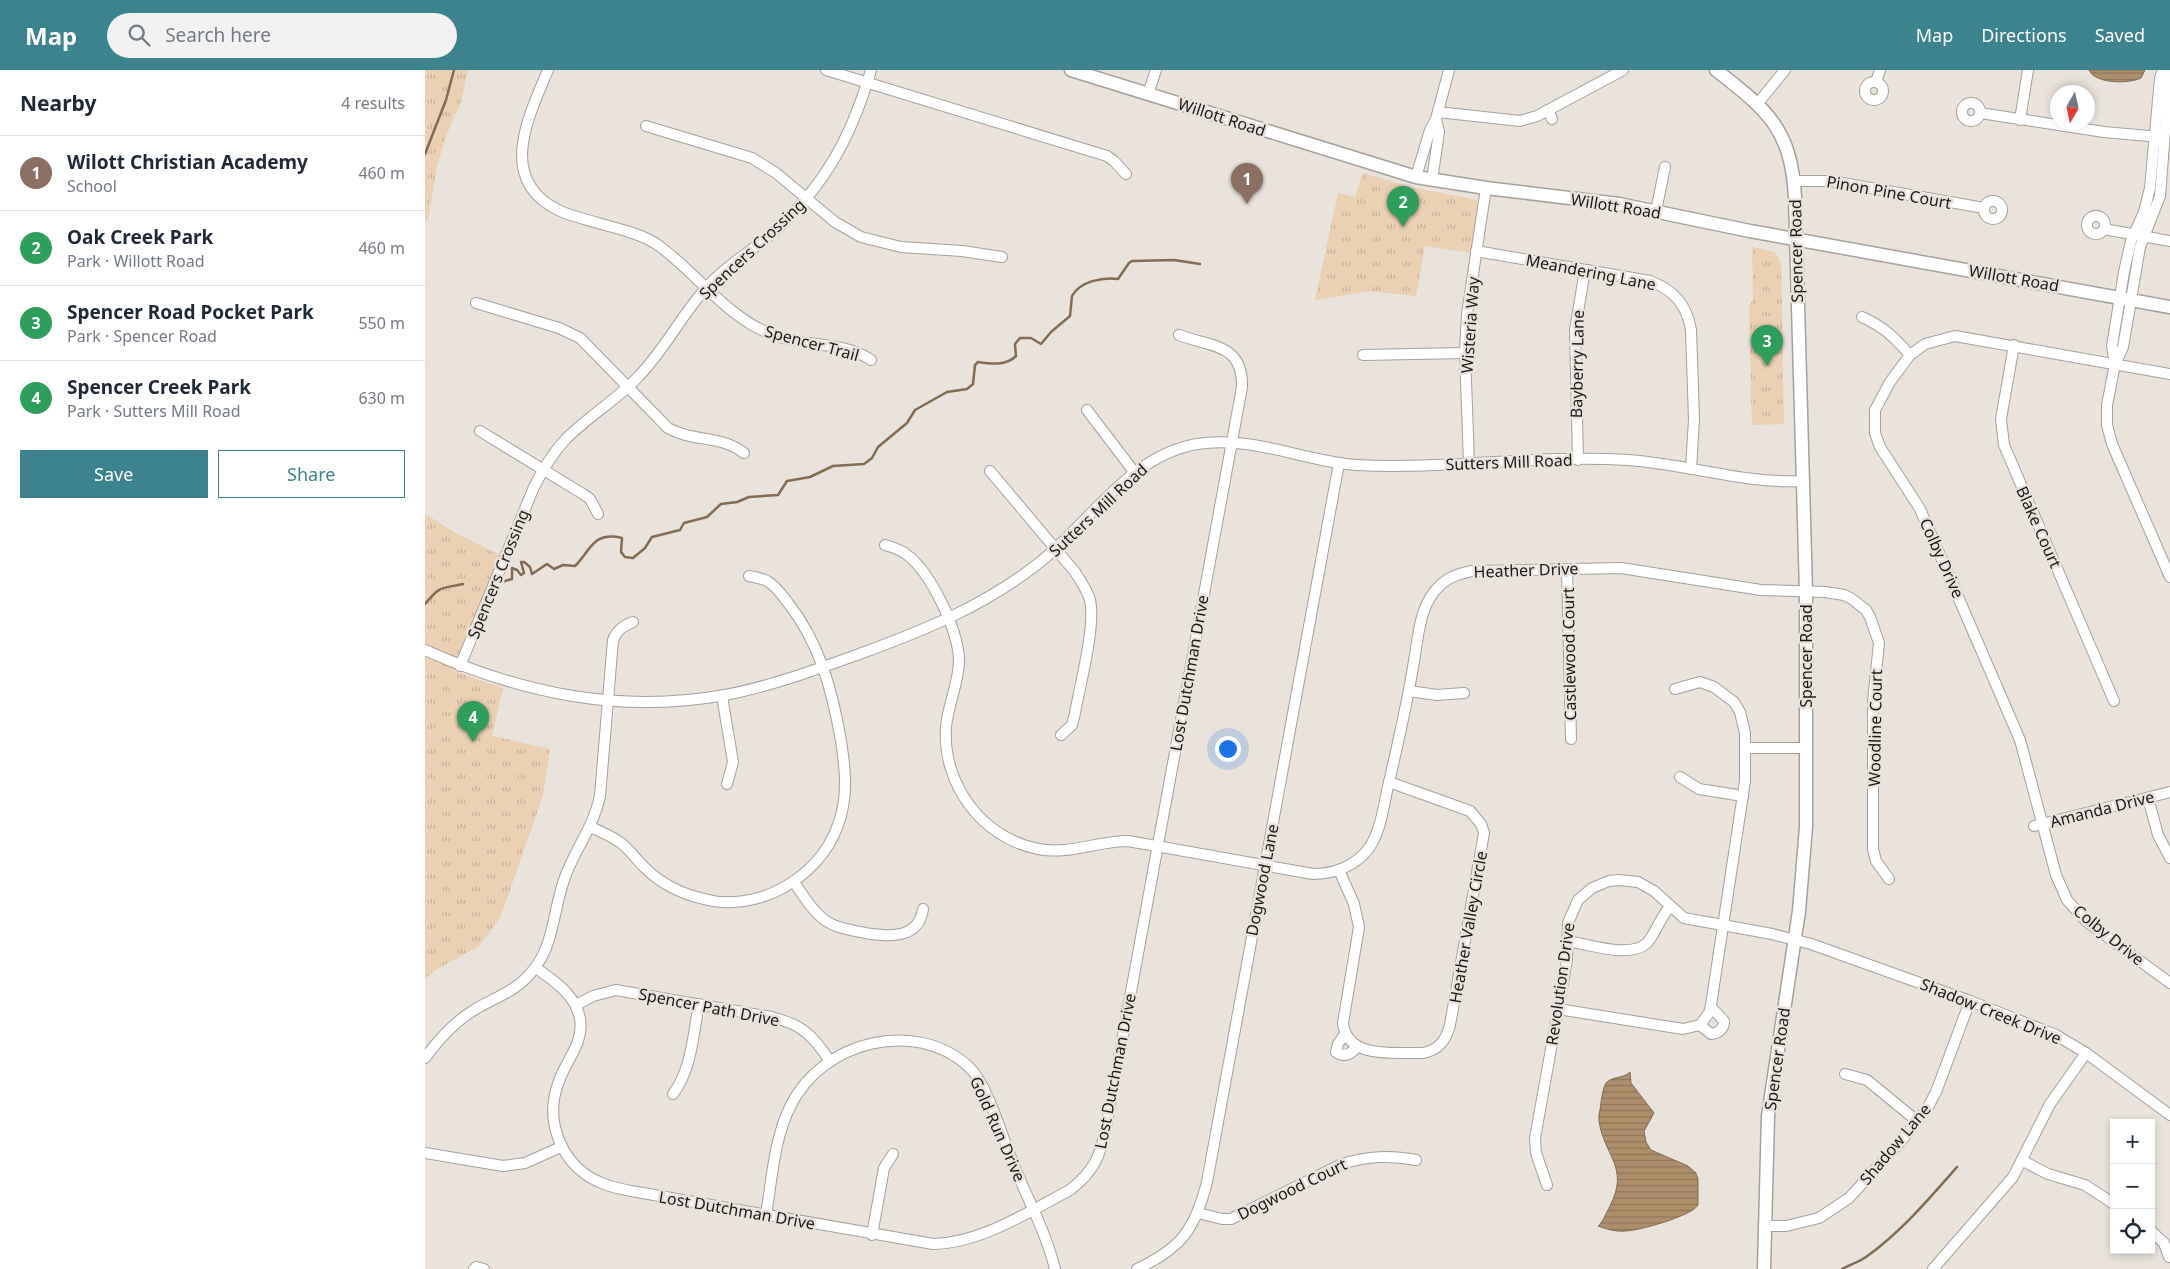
<!DOCTYPE html>
<meta charset="utf-8">
<style>
:root{--surface:#fff;--page:#f2f2f3;--text:#1f2937;--muted:#747a83;--line:#e0e1e3;--accent:#3d828f}
body{margin:0;font-family:"Noto Sans",sans-serif;background:var(--page);color:var(--text)}
.controls{position:absolute;right:15px;bottom:15px;display:grid;overflow:hidden;border-radius:0px;box-shadow:0 2px 8px #0003}
.controls button{width:45px;height:45px;display:grid;place-items:center;padding:0;border:0;border-bottom:1px solid var(--line);background:var(--surface);color:var(--text);font:25px sans-serif}
.compass{position:absolute;left:1625px;top:15px;width:45px;height:45px;border-radius:50%;background:var(--surface);box-shadow:0 2px 8px #0003;rotate:189deg}
.you{position:absolute;left:802px;top:678px;width:18px;height:18px;margin:-12px;border:4px solid #fff;border-radius:50%;background:#1a73e8;box-shadow:0 0 0 8px #1a73e833}
.badge{display:grid;place-items:center;width:32px;height:32px;border-radius:50%;background:var(--accent);color:#fff;font-size:16px;font-weight:700}
.pin{position:absolute;translate:-50% -41px;filter:drop-shadow(0 1px 2px #0008)}
.pin::after{content:'';position:absolute;top:26px;width:18px;height:15px;background:inherit;clip-path:polygon(0 0,100% 0,50% 100%)}
.list{margin:0;padding:0;list-style:none}
h2{display:flex;justify-content:space-between;align-items:center;height:65px;margin:0;padding:0 20px;font-size:21px}
h2 small{font-size:16px;font-weight:400;color:var(--muted)}
.list li{display:grid;grid-template-columns:32px 1fr auto;gap:15px;align-items:center;box-sizing:border-box;height:75px;padding:0 20px;border-top:1px solid var(--line)}
.list b{display:block;font-size:19px;white-space:nowrap}
.list p{margin:0;font-size:16px;white-space:nowrap;color:var(--muted)}
.list em{font-size:16px;font-style:normal;color:var(--muted)}
.actions{display:flex;gap:10px;padding:15px 20px}
.actions a{flex:1;padding:11px 0;border:1px solid var(--accent);border-radius:0px;text-align:center;font-size:18px;color:var(--accent)}
.actions .main{background:var(--accent);color:#fff}
.icon{flex:none;width:28px;height:28px;fill:none;stroke:currentColor;stroke-width:2;stroke-linecap:round;stroke-linejoin:round}
.map{position:relative;flex:none;width:1745px;height:1199px;overflow:hidden}
header{display:flex;align-items:center;gap:30px;box-sizing:border-box;height:70px;padding:0 25px;background:var(--accent);color:#fff}
header strong{font-size:24px}
nav{display:flex;gap:28px;margin-inline-start:auto;font-size:18px}
.search{width:350px;height:45px;background:var(--page);display:flex;align-items:center;gap:12px;box-sizing:border-box;padding:0 18px;border-radius:28px;color:var(--muted);font-size:19px}
main{display:flex}
aside{flex:1;background:var(--surface)}
.map>svg:first-child{display:block}
</style>
<header>
<strong>Map</strong>
<div class="search"><svg class="icon" aria-label="search" viewBox="0 0 24 24"><circle cx="10" cy="10" r="6"/><path d="M15 15l6 6"/></svg>Search here</div>
<nav><a>Map</a><a>Directions</a><a>Saved</a></nav>
</header>
<main>
<aside>
<h2>Nearby<small>4 results</small></h2>
<ul class="list">
<li><span class="badge" style="background:#8d6e63">1</span><div><b>Wilott Christian Academy</b><p>School</p></div><em>460 m</em></li>
<li><span class="badge" style="background:#2e9e5b">2</span><div><b>Oak Creek Park</b><p>Park · Willott Road</p></div><em>460 m</em></li>
<li><span class="badge" style="background:#2e9e5b">3</span><div><b>Spencer Road Pocket Park</b><p>Park · Spencer Road</p></div><em>550 m</em></li>
<li><span class="badge" style="background:#2e9e5b">4</span><div><b>Spencer Creek Park</b><p>Park · Sutters Mill Road</p></div><em>630 m</em></li>
</ul>
<div class="actions"><a class="main">Save</a><a>Share</a></div>
</aside>
<div class="map">
<svg width="1745" height="1199" viewBox="0 0 1745 1199">
<defs>
<pattern id="park-tufts" width="24" height="20" patternUnits="userSpaceOnUse" patternTransform="scale(1.25)"><rect width="24" height="20" fill="#ebd0b1"/><path d="M3 7l-1-3M5 7V3M7 7l1-3M15 17l-1-3M17 17v-4M19 17l1-3" fill="none" stroke="#c9b298"/></pattern>
<pattern id="water-rules" width="6" height="5" patternUnits="userSpaceOnUse" patternTransform="scale(1.25)"><rect width="6" height="5" fill="#af8f6b"/><path d="M0 2.5h6" fill="none" stroke="#8e7457"/></pattern>
</defs>
<rect width="100%" height="100%" fill="#e9e3dc"/>
<g fill="url(#park-tufts)">
<path d="M0,0h43l-7,32 -14,32 -10,32 -9,53 -3,3z"/>
<path d="M938,103l48,14 66,13 1,9 -7,44 -46,-7 -9,50 -45,-5 -56,9 23,-107 17,4z"/>
<path d="M1327,177l23,5 6,11 3,161 -32,1 -3,-118 4,-8z"/>
<path d="M0,444l31,19 44,22 -46,116 49,17 -11,48 58,13 -7,47 -43,122 -21,28 -45,25 -9,8z"/>
</g>
<g fill="url(#water-rules)" stroke="#836c52">
<path d="M1664,0h56l-4,8c-12,6 -46,6 -52,-8z"/>
<path d="M1205,1002l1,11 23,30 -10,18 2,11 5,8 37,16 8,7 2,6v26c-6,11 -60,26 -73,26 -9,1 -19,-2 -27,-5 5,-4 8,-13 12,-20 20,-39 -6,-50 -11,-85 -1,-7 2,-12 2,-19 1,-6 2,-14 5,-19 6,-7 17,-4 24,-11z"/>
</g>
<g fill="none" stroke-linecap="round" stroke-linejoin="round">
<g stroke="#836c52" stroke-width="2.5">
<path d="M0,84l21,-54 8,-30"/>
<path d="M76,512l11,-3v-11l5,2 4,5 3,-2 -3,-11h3l6,5 2,7 15,-10 7,5 9,-4 12,1c16,-16 18,-35 47,-28l-1,14 4,5 8,1 12,-10 7,-11 28,-7 4,-7 23,-6 14,-13 16,-2 12,-5 29,-2 9,-14 23,-4 23,-11 31,-2 8,-6 6,-11 29,-24 8,-13 32,-18 20,-3 6,-5 2,-19 3,-3c13,2 28,4 38,-6l-1,-12 5,-6h11l10,6 10,-12 19,-16 2,-20c8,-15 31,-19 46,-17l11,-16 3,-2 42,-1 26,4"/>
<path d="M0,534c16,-19 15,-15 38,-20"/>
<path d="M1417,1199c7,-4 17,-7 24,-12 35,-25 63,-58 91,-90"/>
</g>
<defs>
<g id="minor">
<path d="M123,0c-19,46 -52,109 10,140 12,6 27,9 40,13 20,6 42,10 60,22 40,29 68,72 115,90 32,12 70,6 98,25"/>
<path d="M401,0l281,86 7,5 12,13"/>
<path d="M1742,0l2,9 -9,117 -20,51 -17,100 -8,17 -8,41v20l5,19 58,133"/>
<circle cx="1449" cy="21" r="9"/>
<path d="M1451,12l4,-12"/>
<path d="M723,24l8,-24"/>
<circle cx="1546" cy="42" r="9"/>
<path d="M1333,33l27,-33"/>
<path d="M1123,40l4,9"/>
<path d="M1013,42l82,9 17,-5 86,-46"/>
<path d="M1555,43l124,19 56,5"/>
<path d="M1595,50l8,-50"/>
<path d="M221,56l106,32 24,15 59,49 26,15 40,10 61,4 40,6"/>
<path d="M991,107l14,-47 6,-11 13,-49"/>
<path d="M1007,110l7,-48 -3,-13"/>
<path d="M1369,111h37l153,27"/>
<circle cx="1568" cy="140" r="9"/>
<path d="M1231,141l9,-44"/>
<circle cx="1671" cy="155" r="9"/>
<path d="M1679,159l66,12"/>
<path d="M1051,181l174,30c24,9 37,24 41,49l3,89 -3,50"/>
<path d="M51,233l83,25 21,10 88,90c24,14 54,7 76,25"/>
<path d="M1437,247c22,10 32,20 48,38"/>
<path d="M1589,275l-13,74 3,26 110,256"/>
<path d="M938,285l102,-2"/>
<path d="M1690,294l-3,-18 12,-74 7,-31 13,-29 6,-24 10,-110 3,-8"/>
<path d="M1745,304l-215,-38 -30,8 -15,11 -20,27 -15,28v23l5,14 40,62 100,231 36,135 11,25 20,22 83,61"/>
<path d="M662,340l48,63"/>
<path d="M55,361l103,63 7,5 8,15"/>
<path d="M1153,390l-3,-130 10,-60"/>
<path d="M1044,393l-4,-110 2,-39 19,-126"/>
<path d="M565,401l85,101c6,9 12,18 15,28 6,25 -10,85 -15,113l-3,12 -11,10"/>
<path d="M460,475c7,2 15,4 21,9 25,18 52,76 53,106 0,23 -11,44 -13,67 -4,57 36,111 92,122 32,6 59,-8 90,-8l185,33c21,0 43,-8 56,-26 11,-16 14,-38 18,-57 10,-43 20,-86 27,-130 4,-22 5,-50 20,-69 10,-13 22,-18 38,-21l149,-3 140,22 64,2 19,3 8,4 14,11 4,7 9,26 -6,58v148l3,12 13,18"/>
<path d="M1142,499l4,170"/>
<path d="M0,580c96,43 194,64 300,45 48,-9 95,-27 140,-43 62,-23 118,-46 170,-86 53,-40 92,-110 162,-122 54,-9 106,17 159,21 91,5 182,-11 272,-5 59,4 116,24 175,21"/>
<path d="M35,596l74,-179c8,-16 18,-33 31,-47 23,-24 52,-40 74,-64 26,-27 42,-60 67,-88 18,-21 43,-35 64,-53 54,-47 81,-97 101,-165"/>
<path d="M984,621l28,4 27,-2"/>
<path d="M297,626l11,66 -6,22"/>
<path d="M1320,678h61"/>
<path d="M1255,707l19,12 44,7"/>
<path d="M1723,728l10,37 12,23"/>
<path d="M1609,756l136,-34"/>
<path d="M166,757c10,5 21,9 30,16 9,7 15,16 23,24 16,16 38,27 60,32 25,7 54,2 77,-10 26,-14 47,-36 57,-64 11,-29 7,-60 2,-90 -9,-48 -21,-93 -52,-132 -6,-8 -12,-17 -21,-22 -6,-3 -12,-4 -18,-5"/>
<path d="M914,800l15,34 5,23 -16,96c4,37 52,29 80,30 16,-3 23,-13 27,-28l34,-192 -3,-9 -11,-13 -81,-29"/>
<path d="M369,812c8,12 16,26 28,36 12,10 28,12 43,15 24,4 54,6 58,-24"/>
<path d="M1142,871c22,3 63,18 80,2 9,-10 13,-26 23,-36"/>
<path d="M111,898c18,13 39,26 44,50 4,26 -13,40 -21,63 -16,41 3,87 45,103 10,4 22,6 33,8l296,52c48,-1 95,-32 137,-54 24,-19 30,-33 36,-62l136,-741c1,-44 -32,-40 -63,-52"/>
<path d="M151,935l17,-9 23,-6 155,27c30,7 42,18 58,43"/>
<path d="M1133,939l125,20 17,-4 9,-12 2,-8 34,-224v-48l-5,-21 -6,-10 -20,-15 -14,-5 -25,7"/>
<path d="M1275,955l11,9c8,-1 13,-5 13,-13l-13,-14"/>
<path d="M920,964l-7,10 -2,8c8,6 15,2 21,-5"/>
<path d="M0,988c14,-19 29,-36 49,-48 16,-10 35,-16 49,-29 32,-29 28,-63 41,-101 10,-30 29,-51 36,-84l13,-156c4,-10 10,-14 20,-18"/>
<path d="M1420,1004l22,6 50,41"/>
<path d="M248,1024c19,-25 20,-60 26,-90"/>
<path d="M0,1083l78,13 22,-3 36,-16"/>
<path d="M1598,1091l25,13 37,11 29,19"/>
<path d="M1122,1115l-11,-32 -1,-15 32,-178 1,-37 10,-23 14,-12 17,-7 10,-1 19,2 16,9 30,27 88,16 39,10 159,57 86,34 30,18 84,62"/>
<path d="M773,1143l24,6h9l111,-55c26,-8 48,-9 74,-4"/>
<path d="M341,1145c6,-36 8,-77 25,-110 31,-63 124,-88 178,-38 19,18 33,70 44,96 14,35 33,69 42,106"/>
<path d="M1339,1156h22l33,-8 30,-20 53,-58 26,-33 8,-15 34,-91"/>
<path d="M1726,1161l13,12 5,14"/>
<path d="M447,1165l12,-67 9,-14"/>
<path d="M49,1199l2,-2 8,2"/>
<path d="M712,1199c45,-21 58,-40 70,-87l132,-719"/>
<path d="M1508,1199l80,-92 37,-73 36,-51"/>
</g>
<g id="major">
<path d="M646,0l345,107 70,11 133,16 131,27 420,76"/>
<path d="M1291,0c51,40 75,58 79,127l11,395v235l-7,84 -31,205 -4,153"/>
</g>
</defs>
<use href="#minor" stroke="#a5a09a" stroke-width="12"/>
<use href="#major" stroke="#a5a09a" stroke-width="15"/>
<use href="#minor" stroke="#fff" stroke-width="10"/>
<use href="#major" stroke="#fff" stroke-width="12"/>
</g>
<g text-anchor="middle" dominant-baseline="central" stroke-width="5" stroke-linejoin="round" paint-order="stroke">
<g font-size="16" fill="#1b1917" stroke="#e9e3dc">
<text transform="translate(797 47) rotate(18)">Willott Road</text>
<text transform="translate(1464 122) rotate(10)">Pinon Pine Court</text>
<text transform="translate(1191 136) rotate(9)">Willott Road</text>
<text transform="translate(327 179) rotate(-43)">Spencers Crossing</text>
<text transform="translate(1371 181) rotate(-91)">Spencer Road</text>
<text transform="translate(1166 202) rotate(11)">Meandering Lane</text>
<text transform="translate(1589 208) rotate(10)">Willott Road</text>
<text transform="translate(1045 255) rotate(-86)">Wisteria Way</text>
<text transform="translate(387 273) rotate(15)">Spencer Trail</text>
<text transform="translate(1152 294) rotate(-89)">Bayberry Lane</text>
<text transform="translate(1084 392) rotate(-2)">Sutters Mill Road</text>
<text transform="translate(673 440) rotate(-43)">Sutters Mill Road</text>
<text transform="translate(1614 457) rotate(66)">Blake Court</text>
<text transform="translate(1517 488) rotate(66)">Colby Drive</text>
<text transform="translate(1101 500) rotate(-2)">Heather Drive</text>
<text transform="translate(73 504) rotate(-68)">Spencers Crossing</text>
<text transform="translate(1144 584) rotate(-91)">Castlewood Court</text>
<text transform="translate(1381 586) rotate(-90)">Spencer Road</text>
<text transform="translate(764 603) rotate(-80)">Lost Dutchman Drive</text>
<text transform="translate(1450 658) rotate(-89)">Woodline Court</text>
<text transform="translate(1677 739) rotate(-14)">Amanda Drive</text>
<text transform="translate(837 810) rotate(-79)">Dogwood Lane</text>
<text transform="translate(1043 857) rotate(-80)">Heather Valley Circle</text>
<text transform="translate(1684 865) rotate(39)">Colby Drive</text>
<text transform="translate(1135 914) rotate(-82)">Revolution Drive</text>
<text transform="translate(284 937) rotate(11)">Spencer Path Drive</text>
<text transform="translate(1566 941) rotate(22)">Shadow Creek Drive</text>
<text transform="translate(1352 989) rotate(-82)">Spencer Road</text>
<text transform="translate(690 1001) rotate(-79)">Lost Dutchman Drive</text>
<text transform="translate(573 1059) rotate(66)">Gold Run Drive</text>
<text transform="translate(1470 1074) rotate(-50)">Shadow Lane</text>
<text transform="translate(867 1119) rotate(-26)">Dogwood Court</text>
<text transform="translate(312 1140) rotate(10)">Lost Dutchman Drive</text>
</g>
</g>
</svg>
<div class="controls">
<button>+</button>
<button>−</button>
<button><svg class="icon" aria-label="locate" viewBox="0 0 24 24"><circle cx="12" cy="12" r="6"/><path d="M12 2v4M12 18v4M2 12h4M18 12h4"/></svg></button>
</div>
<svg class="compass" viewBox="-18 -18 36 36"><path d="M0-13l5 13h-10z" fill="#e53935"/><path d="M0 13l5-13h-10z" fill="#747a83"/></svg>
<div class="you"></div>
<div class="pin badge" style="left:822px;top:134px;background:#8d6e63">1</div>
<div class="pin badge" style="left:978px;top:157px;background:#2e9e5b">2</div>
<div class="pin badge" style="left:1342px;top:296px;background:#2e9e5b">3</div>
<div class="pin badge" style="left:48px;top:672px;background:#2e9e5b">4</div>
</div>
</main>
